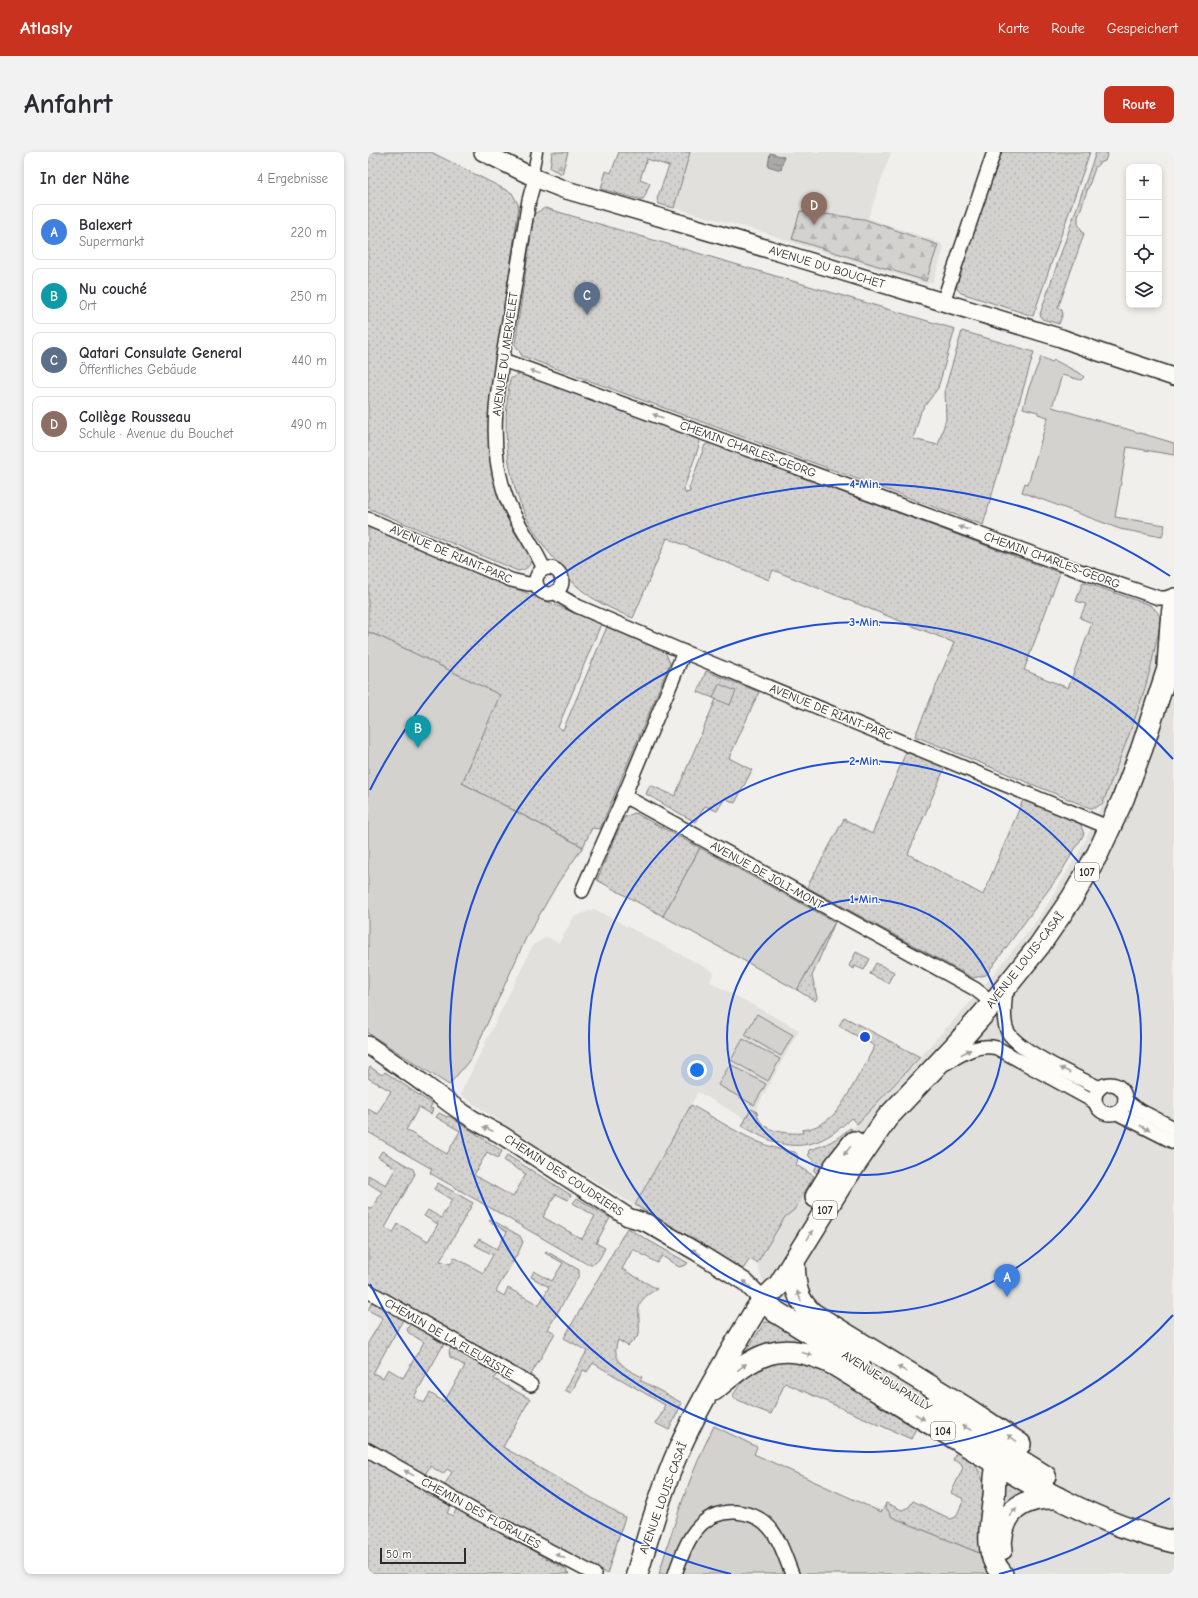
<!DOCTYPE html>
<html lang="de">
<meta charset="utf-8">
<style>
:root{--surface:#fff;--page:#f2f2f3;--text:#2b2b33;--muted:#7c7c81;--line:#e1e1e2;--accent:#c8321e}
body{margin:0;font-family:"Comic Neue",sans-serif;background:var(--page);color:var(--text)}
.controls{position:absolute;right:12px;top:12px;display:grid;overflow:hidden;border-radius:8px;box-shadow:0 2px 6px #0003}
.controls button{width:36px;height:36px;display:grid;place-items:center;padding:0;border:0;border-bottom:1px solid var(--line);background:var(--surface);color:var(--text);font:20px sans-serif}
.scale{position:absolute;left:12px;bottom:10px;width:86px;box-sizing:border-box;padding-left:4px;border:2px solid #2b2b2b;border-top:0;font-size:11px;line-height:14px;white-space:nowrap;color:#2b2b2b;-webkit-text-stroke:3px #fdfcf7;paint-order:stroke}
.you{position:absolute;left:329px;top:918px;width:14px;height:14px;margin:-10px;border:3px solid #fff;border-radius:50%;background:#1a73e8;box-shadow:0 0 0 6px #1a73e833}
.badge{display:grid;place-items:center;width:26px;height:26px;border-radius:50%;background:var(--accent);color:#fff;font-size:13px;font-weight:700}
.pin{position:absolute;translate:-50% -33px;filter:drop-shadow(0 1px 2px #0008)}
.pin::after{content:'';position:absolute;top:21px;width:14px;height:12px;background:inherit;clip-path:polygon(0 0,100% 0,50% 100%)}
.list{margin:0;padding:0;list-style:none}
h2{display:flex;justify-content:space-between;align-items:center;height:52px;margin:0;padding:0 16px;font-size:17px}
h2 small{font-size:13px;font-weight:400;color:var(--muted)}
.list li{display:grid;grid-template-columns:26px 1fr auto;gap:12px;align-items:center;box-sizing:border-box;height:56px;margin:0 8px 8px;padding:0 8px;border:1px solid var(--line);border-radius:8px}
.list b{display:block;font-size:15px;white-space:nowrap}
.list p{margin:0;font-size:13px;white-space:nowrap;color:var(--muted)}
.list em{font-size:13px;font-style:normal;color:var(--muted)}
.icon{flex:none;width:22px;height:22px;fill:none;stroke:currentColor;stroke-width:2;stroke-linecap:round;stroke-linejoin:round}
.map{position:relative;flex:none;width:806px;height:1422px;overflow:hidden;border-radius:8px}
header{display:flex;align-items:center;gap:24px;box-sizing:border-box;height:56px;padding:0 20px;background:var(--accent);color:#fff}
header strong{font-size:19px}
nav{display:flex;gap:22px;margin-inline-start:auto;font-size:14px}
.intro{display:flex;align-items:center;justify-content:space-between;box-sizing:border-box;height:96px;padding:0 24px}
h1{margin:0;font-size:28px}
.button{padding:10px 18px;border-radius:8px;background:var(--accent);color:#fff;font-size:14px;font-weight:700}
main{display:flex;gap:24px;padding:0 24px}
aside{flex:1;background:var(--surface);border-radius:8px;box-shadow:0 2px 6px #0003}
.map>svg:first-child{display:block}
</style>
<header>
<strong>Atlasly</strong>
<nav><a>Karte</a><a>Route</a><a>Gespeichert</a></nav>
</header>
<div class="intro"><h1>Anfahrt</h1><a class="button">Route</a></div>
<main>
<aside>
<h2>In der Nähe<small>4 Ergebnisse</small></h2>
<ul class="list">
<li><span class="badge" style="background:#3f7fe0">A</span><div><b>Balexert</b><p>Supermarkt</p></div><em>220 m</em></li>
<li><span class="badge" style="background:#0f9aa8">B</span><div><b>Nu couché</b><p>Ort</p></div><em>250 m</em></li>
<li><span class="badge" style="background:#5c6f8a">C</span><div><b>Qatari Consulate General</b><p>Öffentliches Gebäude</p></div><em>440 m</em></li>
<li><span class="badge" style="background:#8d6e63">D</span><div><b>Collège Rousseau</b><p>Schule · Avenue du Bouchet</p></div><em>490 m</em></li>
</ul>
</aside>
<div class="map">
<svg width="806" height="1422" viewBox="0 0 806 1422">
<defs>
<pattern id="grass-dots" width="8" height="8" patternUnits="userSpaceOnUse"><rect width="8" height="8" fill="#d3d2cf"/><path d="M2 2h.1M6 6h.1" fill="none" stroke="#b5b4b2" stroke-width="1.8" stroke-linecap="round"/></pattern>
<pattern id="forest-firs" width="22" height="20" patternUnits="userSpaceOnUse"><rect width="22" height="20" fill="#d3d2cf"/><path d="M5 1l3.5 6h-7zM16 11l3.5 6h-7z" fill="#b5b4b2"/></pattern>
<pattern id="water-ripples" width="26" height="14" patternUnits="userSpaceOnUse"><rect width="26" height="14" fill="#aaa9a7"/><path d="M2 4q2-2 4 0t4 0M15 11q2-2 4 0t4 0" fill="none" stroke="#8b8a88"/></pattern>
</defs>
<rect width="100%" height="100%" fill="#f0efeb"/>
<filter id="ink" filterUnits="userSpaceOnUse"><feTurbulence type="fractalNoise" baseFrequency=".025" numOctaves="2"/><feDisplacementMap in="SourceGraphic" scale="8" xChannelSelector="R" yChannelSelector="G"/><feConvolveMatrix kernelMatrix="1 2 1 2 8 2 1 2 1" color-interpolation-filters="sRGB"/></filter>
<g filter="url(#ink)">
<g fill="#e1e0dc">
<path d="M322,0h201l-23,66 73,25 3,5 -11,34 -7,2 -135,-42 -25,-9 -92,-25z"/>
<path d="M792,469l14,4v949h-183l-5,-77 -29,-46 -182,-128 -18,-60 28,-46 9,-7 23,-37 15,-21 25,-28 110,-118 65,-79 18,-26 34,-58 19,-40 33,-89 12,-36 6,-25z"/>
<path d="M226,757l120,63 -4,10 89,48 -44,81 -4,-2 -6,10 -47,-27 -63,113 -90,-54 -85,-56 73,-150 14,-8 12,6 15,-26z"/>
</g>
<g fill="url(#grass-dots)" stroke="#7f7e7d">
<path d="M0,0h63l81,41 7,13c-6,41 -12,81 -18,121 -8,47 -18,94 -9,142 4,22 12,43 22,62 4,9 13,17 16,26 3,9 -5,13 -12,14l-150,-63z"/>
<path d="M251,0h71l-16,56 -15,-4 -2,-5 12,-33 -22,-7 -7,20 10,4 -5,13 -2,3h-5l-37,-10 5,-18 5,2z"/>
<path d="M633,0h89l-57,164 -72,-23 -4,-4 -1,-7z"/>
<path d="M728,0h12l-3,9 -6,2 -4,5 -17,49v7l6,10 -26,74 4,2v2l1,1 -4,11 -17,-5 -2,-5z"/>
<path d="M177,56l410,121 -17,59 -17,23 -8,28 25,6 8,-26 -1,-30 17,-58 72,21 -51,173 -461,-169 -7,-12 19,-130z"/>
<path d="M152,221l178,66 2,4 -16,45 1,5 5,-1 -1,-4 16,-43 5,-2 350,130 -36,97 44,18 24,-65 -12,-5 6,-14 -10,-3 7,-19 67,23c5,4 9,7 10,14 1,8 -3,17 -4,24 -10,55 -34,108 -53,160l-8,5h-5l-175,-72 39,-93 -4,-2 -177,-71 -4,10 -102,-42 -34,80c-20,-8 -39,-17 -55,-31 -9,-7 -15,-17 -22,-26 -46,-53 -57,-114 -46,-182z"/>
<path d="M0,375l233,97 -43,103 5,3 44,-103 58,25 5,11 -70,166 -8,-1 -9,19 -121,-64 37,-88 -116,-57 -15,-6z"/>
<path d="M338,519l53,21 -30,66 23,12 -17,33 -10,-5 -8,13 -12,-5 -10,16 -49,-28 4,-9 25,11 41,-97 -18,-7z"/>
<path d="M538,600l39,15 -37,87 75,41 40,-95 57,23 4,11 -24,40 -74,101 -13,3 -166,-91 37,-68 28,15z"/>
<path d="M267,661l65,35 -37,68 -66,-36 27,-63z"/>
<path d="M467,770l-23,54 5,22 -2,3 -18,-11z"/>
<path d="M488,800l14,7 -6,11 -9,-4 -1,3 -5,-3z"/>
<path d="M508,811l18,9 -6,11 -18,-9z"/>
<path d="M476,865l76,40 -63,67 -6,-6c-20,20 -43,33 -72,25 -13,-3 -25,-11 -37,-17l9,-17 6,3c1,20 30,22 46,21l-1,-3c30,-4 40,-25 53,-48 7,-12 13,-24 20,-36l-36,-20z"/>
<path d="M2,915l12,8 3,-3 47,32 -2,4 3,1 -2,5 -12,-7 -13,23 41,24 13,-23 -24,-14 3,-4 8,4 2,-1 53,35 -4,7 -11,-6 -13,23 39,22 13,-23 -22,-13 3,-6 64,40 -3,5 -12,-6 -13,23 39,22 13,-23 -22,-13 4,-5 33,20 -14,25 9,5c-5,9 -7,18 -18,16l-157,-91 2,-4 -64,-37v-23l9,5 14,-23 -23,-13v-7z"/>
<path d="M323,953c31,17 69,44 104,47 4,4 3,8 1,13l18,11 -20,34 -9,7 -28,46 -7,-4 -7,10 -108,-64z"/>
<path d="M482,976l2,1 -20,23 -15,21 -3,-2 3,-6 -9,-10 1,-5c18,-5 27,-10 41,-22z"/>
<path d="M14,999l31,18 2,5 -30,54 8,5 5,-9 30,17 10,-17 -14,-8 4,-6 13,8 11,-18 -18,-11 4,-6 35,20 -33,58 11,3 3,-7 29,16 10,-18 -18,-10 4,-6 18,10 10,-17 -18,-11 1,-2 30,17 3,6 -4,9 -23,40 8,5 4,-8 31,17 10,-18 -18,-10 3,-6 18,10 11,-18 -18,-10 1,-2 33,19v5l-31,54 7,4 -26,45 -161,-92v-79l4,2 10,-17 -14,-9v-8l18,10 10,-17 -18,-11z"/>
<path d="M259,1076l61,35 -2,2 -7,2 -17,-11 -5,7 -24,-14 -11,20 35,20c-26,14 -16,22 -18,46l-11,11 -10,-6c-8,21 8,29 24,37l-2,3 42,23 -13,27 -14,-7 1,-2h1l7,-11 -1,-1 2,-4 -72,-42 -6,9 -4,-2 -12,23 -6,-3 22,-39 -23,-13z"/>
<path d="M5,1148l31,18 -31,55 10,5 5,-9 15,9 21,-36 -15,-9 -2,-3 4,-8 34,20 -31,55 10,6 6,-10 14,9 21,-36 -15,-9 -1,-6 3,-5 46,26 -4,7 36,20 -27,48 122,70 -18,57 -163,-88 8,-14 -5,-3 -4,5 -13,-8 -5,9 -57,-32v-100l15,-25 -15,-8z"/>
<path d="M397,1170l10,1 42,25 -73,7z"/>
<path d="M416,1210l26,2 31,14 76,48 -6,13 -126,-56 -14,31 -16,-6 -23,-11c12,-21 27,-31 52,-35z"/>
<path d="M589,1299c5,4 12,8 17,13 18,20 10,65 10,91l-93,-38 -6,-11 1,-3 16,7 7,-3 4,-6 38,18 5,-2 8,-18 -13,-6 12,-25 -2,-5 -8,-3z"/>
<path d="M0,1306l60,35 -1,2 24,10 -4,8 6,3 4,-8 110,62 -1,2 3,2h-201z"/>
<path d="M641,1332l21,12 -28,23 2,-34z"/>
</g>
<g fill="url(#forest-firs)" stroke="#7f7e7d">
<path d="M184,0h16l-6,22 -12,-6z"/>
<path d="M432,59l64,8 74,26 -12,36 -134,-42z"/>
</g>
<g fill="#d3d2cf" stroke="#7f7e7d">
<path d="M673,205l11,5 2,-2 27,14 3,3 -3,3 -19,-5 -10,32 122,36v12l-47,-8 -12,70 50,8 -3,12 -42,-8 -98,-37 3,-9 3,1 20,-67 -10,-3v-2l-15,-4 5,-18z"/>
<path d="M0,480l15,6 117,57 -38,88 121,64 -24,34 -33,57 -54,119 -23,28 -81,-52z"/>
<path d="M351,532l17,7 -6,14 -17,-7z"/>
<path d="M332,696l135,74 -38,68 -134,-74z"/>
<path d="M389,862l36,21 -12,21 -36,-21z"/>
<path d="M375,887l37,20 -12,22 -37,-21z"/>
<path d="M362,912l36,20 -12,21 -36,-20z"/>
<path d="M346,1274l43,21 -3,7 127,58 4,-6 7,11 92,38 7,19h-332c15,-51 31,-100 55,-148z"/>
</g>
<path fill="url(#water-ripples)" stroke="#777775" d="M402,1l14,4 -3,13 -13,-4z"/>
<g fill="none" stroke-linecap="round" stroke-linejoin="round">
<defs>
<path id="pedestrian" d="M167,26l-1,-11 3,-15"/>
<g id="minor">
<path d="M167,26l-6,22c-7,42 -14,84 -21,126 -9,54 -21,109 -5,162 8,29 29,53 41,81"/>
<path d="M575,150l51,-150"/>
<path d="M135,208l577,211 79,27h7l8,-3"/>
<path d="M0,367l143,61 17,4 8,-1"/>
<circle cx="181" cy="429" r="13"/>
<path d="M187,440l5,4 17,10 107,46 426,176"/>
<path d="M256,644l351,193 18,14"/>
<path d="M214,739l42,-95 60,-144"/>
<path d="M638,836c-1,13 -4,30 1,42 8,20 72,48 93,58"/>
<path d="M578,911c16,-9 31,-20 51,-15l98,54"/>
<circle cx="742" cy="947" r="15"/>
<path d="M757,948l10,8 39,20"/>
<path d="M749,961l57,29"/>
<path d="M0,1139l163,94"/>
<path d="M0,1298l112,64 114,60"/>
<path d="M307,1422c10,-30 23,-64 61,-62 11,1 21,4 29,11 14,12 20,34 27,51"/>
</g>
<g id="tertiary">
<path d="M115,0l52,26 28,11 212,62 286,87 38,14 75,25"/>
<path d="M0,893c16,11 32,22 48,33 28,21 53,42 84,56l128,83 19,6 50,29 48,30 18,18"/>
</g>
<g id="primary">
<path d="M800,513l3,-42 3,-22"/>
<path d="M448,1045l19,-31 19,-24"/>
<path d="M426,1109c1,22 1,38 19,53l153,94 54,36"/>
<path d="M395,1148l13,12 83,51"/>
<path d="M346,1238c42,-36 65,-52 119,-26 43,26 86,53 130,79 66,41 135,82 211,99"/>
<path d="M563,1256l40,22 74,46"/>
<path d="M634,1397c-2,-7 0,-14 2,-22 7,-24 31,-30 54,-29"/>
<path d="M269,1422c11,-38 22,-76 37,-113 22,-53 52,-101 81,-150l8,-11 16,-15 62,-100 46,-67 68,-72 38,-43 46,-57 33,-48 26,-45 25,-54 19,-51 32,-98"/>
<path d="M634,1422c-19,-21 -11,-53 -8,-78 1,-8 0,-17 2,-25l3,-6 9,-2 3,1"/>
</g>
</defs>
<use href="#pedestrian" stroke="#2b2b2b" stroke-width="13"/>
<use href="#minor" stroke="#2b2b2b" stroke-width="16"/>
<use href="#tertiary" stroke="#2b2b2b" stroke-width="20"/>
<use href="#primary" stroke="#2b2b2b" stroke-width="24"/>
<use href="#pedestrian" stroke="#fdfcf7" stroke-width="10"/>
<use href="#minor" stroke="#fdfcf7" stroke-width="13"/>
<use href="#tertiary" stroke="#fdfcf7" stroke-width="17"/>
<use href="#primary" stroke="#fdfcf7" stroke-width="21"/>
</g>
<defs><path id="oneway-solid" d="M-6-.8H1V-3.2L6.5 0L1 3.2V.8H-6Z"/></defs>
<g fill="#9e9e9b">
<use href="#oneway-solid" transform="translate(167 220) rotate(-160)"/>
<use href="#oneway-solid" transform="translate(290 264) rotate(-160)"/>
<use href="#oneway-solid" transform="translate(596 376) rotate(-161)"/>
<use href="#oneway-solid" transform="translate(598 900) rotate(-28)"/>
<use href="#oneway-solid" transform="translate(697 918) rotate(-153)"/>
<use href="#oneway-solid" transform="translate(777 976) rotate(28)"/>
<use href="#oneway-solid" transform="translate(120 977) rotate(-155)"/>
<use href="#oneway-solid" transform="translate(479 999) rotate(129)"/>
<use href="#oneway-solid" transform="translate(442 1083) rotate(-58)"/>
<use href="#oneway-solid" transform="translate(328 1100) rotate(-150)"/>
<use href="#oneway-solid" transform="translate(379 1132) rotate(-138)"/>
<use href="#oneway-solid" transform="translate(431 1144) rotate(-111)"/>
<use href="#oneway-solid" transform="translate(439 1202) rotate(16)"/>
<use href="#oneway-solid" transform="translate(374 1215) rotate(-37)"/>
<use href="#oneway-solid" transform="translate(534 1217) rotate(-148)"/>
<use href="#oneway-solid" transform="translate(552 1265) rotate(31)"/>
<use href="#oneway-solid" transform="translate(599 1276) rotate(-152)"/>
<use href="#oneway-solid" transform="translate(644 1286) rotate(-146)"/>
<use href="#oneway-solid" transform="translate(41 1321) rotate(-151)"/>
<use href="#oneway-solid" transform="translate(645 1360) rotate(-49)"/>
<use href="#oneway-solid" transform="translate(192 1404) rotate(-152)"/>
</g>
</g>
<g fill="none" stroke="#1d4ed8" stroke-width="2">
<circle cx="497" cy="885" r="138"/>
<circle cx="497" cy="885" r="276"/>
<path d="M805 1163A415 415 0 1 1 805 607"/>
<path d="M802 1346A553 553 0 0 1 631 1422M363 1422A553 553 0 0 1 2 1132M2 638A553 553 0 0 1 802 424"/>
</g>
<g text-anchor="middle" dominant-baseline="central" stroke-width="3" stroke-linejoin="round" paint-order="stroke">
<g fill="#fdfcf7" stroke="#6a6a68" stroke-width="1">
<rect x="707" y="711" width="24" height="18" rx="3"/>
<rect x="445" y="1049" width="24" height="18" rx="3"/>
<rect x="563" y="1270" width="24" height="18" rx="3"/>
</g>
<g font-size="11" font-weight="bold" fill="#2b2b2b">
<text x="719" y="720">107</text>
<text x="457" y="1058">107</text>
<text x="575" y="1279">104</text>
</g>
<g font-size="12" fill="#2b2b2b" stroke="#fdfcf7">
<text transform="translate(459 115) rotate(17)">AVENUE DU BOUCHET</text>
<text transform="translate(137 202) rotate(-82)">AVENUE DU MERVELET</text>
<text transform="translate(380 297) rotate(20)">CHEMIN CHARLES-GEORG</text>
<text transform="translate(83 402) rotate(23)">AVENUE DE RIANT-PARC</text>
<text transform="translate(684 408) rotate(20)">CHEMIN CHARLES-GEORG</text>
<text transform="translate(463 560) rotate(22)">AVENUE DE RIANT-PARC</text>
<text transform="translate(399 723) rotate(29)">AVENUE DE JOLI-MONT</text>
<text transform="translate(657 808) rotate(-52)">AVENUE LOUIS-CASAÏ</text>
<text transform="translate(196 1023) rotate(33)">CHEMIN DES COUDRIERS</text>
<text transform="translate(81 1186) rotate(30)">CHEMIN DE LA FLEURISTE</text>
<text transform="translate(519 1229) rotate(32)">AVENUE DU PAILLY</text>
<text transform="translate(295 1346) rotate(-70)">AVENUE LOUIS-CASAÏ</text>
<text transform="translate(113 1361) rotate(29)">CHEMIN DES FLORALIES</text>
</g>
</g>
<circle cx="497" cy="885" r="6" fill="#1d4ed8" stroke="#fdfcf7" stroke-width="2"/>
<g font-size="12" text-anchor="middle" font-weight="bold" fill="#1d4ed8" stroke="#fdfcf7" stroke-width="3" stroke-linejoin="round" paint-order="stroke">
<text x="497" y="336">4 Min.</text>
<text x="497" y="474">3 Min.</text>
<text x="497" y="613">2 Min.</text>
<text x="497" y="751">1 Min.</text>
</g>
</svg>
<div class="controls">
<button>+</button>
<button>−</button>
<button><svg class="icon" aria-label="locate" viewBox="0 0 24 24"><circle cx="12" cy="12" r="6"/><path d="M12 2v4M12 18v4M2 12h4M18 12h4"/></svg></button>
<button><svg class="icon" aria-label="layers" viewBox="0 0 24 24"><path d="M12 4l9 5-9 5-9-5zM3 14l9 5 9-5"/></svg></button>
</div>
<div class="scale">50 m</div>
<div class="you"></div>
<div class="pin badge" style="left:639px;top:1145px;background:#3f7fe0">A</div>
<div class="pin badge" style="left:50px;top:596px;background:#0f9aa8">B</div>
<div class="pin badge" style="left:219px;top:163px;background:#5c6f8a">C</div>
<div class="pin badge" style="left:446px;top:73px;background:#8d6e63">D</div>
</div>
</main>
